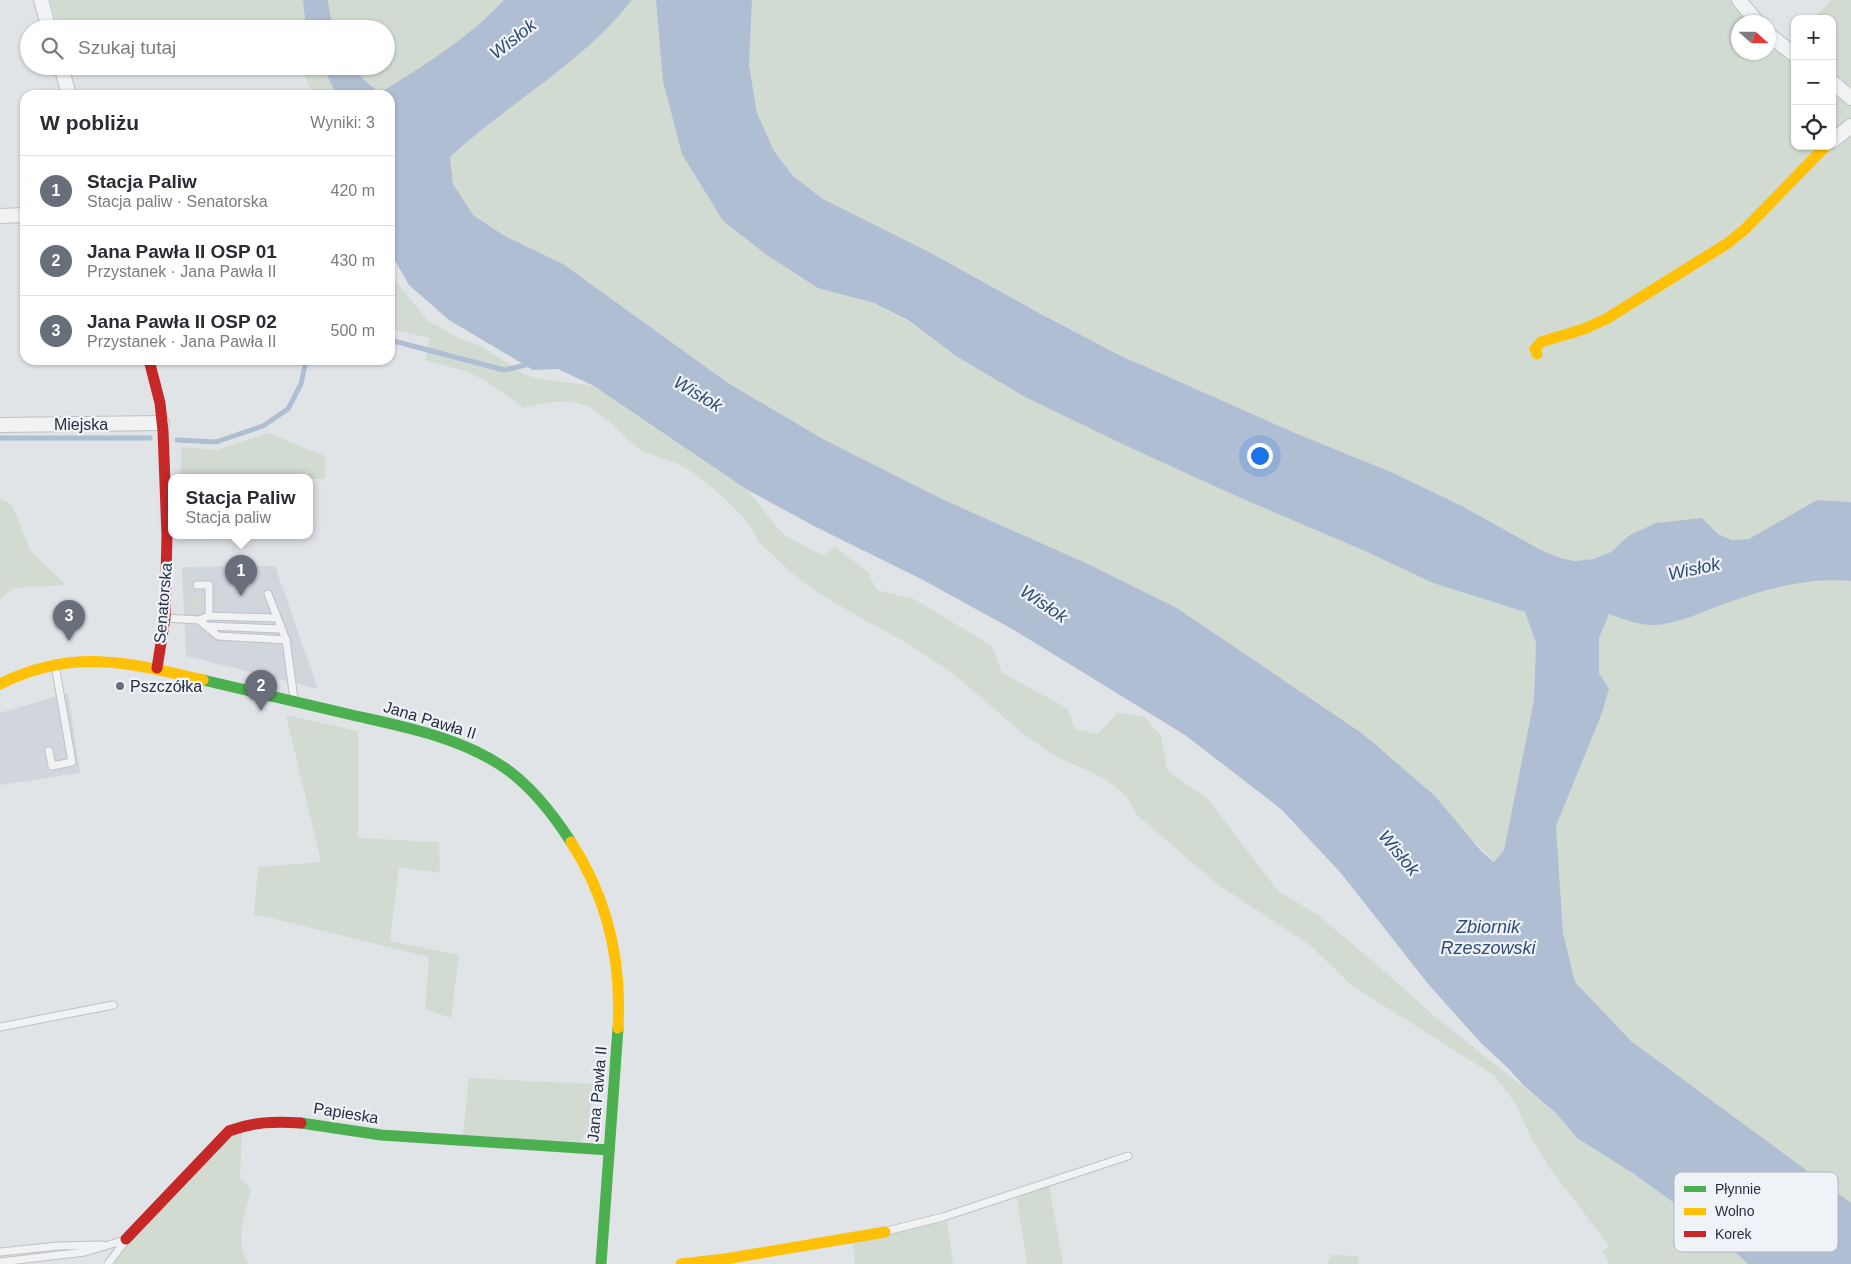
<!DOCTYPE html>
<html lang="pl">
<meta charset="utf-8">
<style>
:root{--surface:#fff;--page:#f2f2f3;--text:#2b2b33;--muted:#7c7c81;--line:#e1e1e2;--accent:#696e7b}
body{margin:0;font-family:Helvetica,sans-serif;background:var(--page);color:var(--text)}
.controls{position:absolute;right:15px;top:15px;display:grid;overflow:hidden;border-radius:10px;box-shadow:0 1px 4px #0004}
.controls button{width:45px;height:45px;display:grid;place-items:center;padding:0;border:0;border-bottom:1px solid var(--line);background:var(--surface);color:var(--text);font:25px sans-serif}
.compass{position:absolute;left:1731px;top:15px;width:45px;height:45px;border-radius:50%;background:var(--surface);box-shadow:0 1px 4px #0004;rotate:111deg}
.you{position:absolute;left:1259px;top:455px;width:18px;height:18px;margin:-12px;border:4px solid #fff;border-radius:50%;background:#1a73e8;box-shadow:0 0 0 8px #1a73e833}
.badge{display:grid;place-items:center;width:32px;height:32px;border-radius:50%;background:var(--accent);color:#fff;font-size:16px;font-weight:700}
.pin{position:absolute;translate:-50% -41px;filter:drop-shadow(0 1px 2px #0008)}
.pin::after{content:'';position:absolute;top:26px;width:18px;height:15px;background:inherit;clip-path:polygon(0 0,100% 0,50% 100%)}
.popup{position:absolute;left:168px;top:474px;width:145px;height:65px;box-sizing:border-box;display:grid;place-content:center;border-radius:10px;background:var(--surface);filter:drop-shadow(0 1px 4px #0005);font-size:16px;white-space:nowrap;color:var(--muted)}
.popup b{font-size:19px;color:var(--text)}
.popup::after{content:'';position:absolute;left:50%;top:100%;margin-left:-10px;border:10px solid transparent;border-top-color:var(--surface)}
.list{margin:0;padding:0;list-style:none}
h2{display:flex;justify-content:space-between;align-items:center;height:65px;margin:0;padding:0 20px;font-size:21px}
h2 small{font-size:16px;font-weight:400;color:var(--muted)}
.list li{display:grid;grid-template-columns:32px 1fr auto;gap:15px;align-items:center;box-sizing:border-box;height:70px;padding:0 20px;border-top:1px solid var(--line)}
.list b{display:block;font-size:19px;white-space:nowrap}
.list p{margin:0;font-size:16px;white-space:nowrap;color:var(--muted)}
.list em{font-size:16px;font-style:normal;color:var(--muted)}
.icon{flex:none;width:28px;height:28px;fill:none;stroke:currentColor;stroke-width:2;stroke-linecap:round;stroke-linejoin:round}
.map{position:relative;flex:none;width:1851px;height:1264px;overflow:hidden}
.search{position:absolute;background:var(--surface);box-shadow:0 1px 4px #0004;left:20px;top:20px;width:375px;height:55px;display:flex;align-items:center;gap:12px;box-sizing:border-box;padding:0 18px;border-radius:28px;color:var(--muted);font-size:19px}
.panel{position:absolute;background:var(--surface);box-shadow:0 1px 4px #0004;left:20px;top:90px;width:375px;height:275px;border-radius:15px}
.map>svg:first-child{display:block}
</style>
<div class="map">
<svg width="1851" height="1264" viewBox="0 0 1851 1264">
<rect width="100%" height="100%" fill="#e1e4e7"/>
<g fill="#d1d5dc">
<path d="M275,566l43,123 -132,-33 -4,-89z"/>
<path d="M68,693l12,80 -80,12v-72z"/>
</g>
<g fill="#d1dbd2">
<path d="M50,0h253l3,29h-14l-1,-5 -235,-4z"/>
<path d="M328,0h176c-35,38 -80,65 -124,93l-16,-13 -12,-14h34v-37h-52c-3,-9 -5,-19 -6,-29z"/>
<path d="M632,0h24l162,288 56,15 34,18 48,35 69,41 209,98 131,56 68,32 92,29 11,31 -2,57 -30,150 -9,12 -132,-128 -186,-126 -89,-44 -144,-64 -121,-61 -95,-56 -165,-119 -60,-29 -30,-20 -20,-31 -3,-27c58,-54 132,-93 182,-157z"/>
<path d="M752,0h994l1,4 19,18h-28v30h30l1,-27 20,20 6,-6v107h37v-127h-18l17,-19h20v502l-34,-2 -68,39 -17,1 -14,-6 -16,-16 -74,17 -17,17 -17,7 -19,2 -15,-3 -21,-9 -77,-43 -71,-34 -96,-39 -176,-78 -80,-42 -108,-60 -108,-54 -30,-23 -19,-25 -17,-38 -8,-48z"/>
<path d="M301,66h21l15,29h-24z"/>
<path d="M390,274l37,46 29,17 25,9 44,29 16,4 53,7 152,103 37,45 40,22 12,-9 32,24 10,19 37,9 78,47 10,27 65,35 8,21 23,5 19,-21 28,4 16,19 6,34 42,30 69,91 40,24 59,50 55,49 124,99 21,25 57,36 76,55 38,35h-138l-8,-12 7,-6 -60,-79 -18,-29 -16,-35 -20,-27 -144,-91 -40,-39 -95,-63 -80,-69c-15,-39 -60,-44 -90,-64 -43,-29 -78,-69 -122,-96 -36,-23 -75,-41 -111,-65 -20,-13 -37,-32 -55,-47 -3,-20 -55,-64 -74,-75 -14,-7 -32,-10 -46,-19 -17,-13 -33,-35 -54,-43 -20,-7 -40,-2 -60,3l-40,-28 -16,-8 -43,-12 5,-22 -40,-9z"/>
<path d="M268,433l57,23v23h-15v-2h-129v-30l35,3z"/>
<path d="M0,499l12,6 18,45 36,35 -53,3 -13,11z"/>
<path d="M182,535h55v5l-55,-2z"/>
<path d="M189,567h4l-1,27 11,2 -5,11 -8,2z"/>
<path d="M1834,580l17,1v622l-220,-162 -56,-59 -12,-49 -7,-107 46,-113 7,-24 -10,-16v-35l10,-24c62,27 109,-15 168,-28 18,-4 38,-4 57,-6z"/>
<path d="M286,715l72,16v107l81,4 1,31 -41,-6 -9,74 69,14 -8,63 -26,-9 4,-52 -175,-43 4,-47 63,-5z"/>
<path d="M469,1078l124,6 -4,44 -9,14 -117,-7z"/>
<path d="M242,1132l-2,47 11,10c-6,24 -17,53 -2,75h-137l16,-21 101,-105z"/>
<path d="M1049,1186l14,78h-36l-10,-66z"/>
<path d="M947,1219l6,45h-98l-2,-21z"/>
<path d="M1331,1255l28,1 -2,8h-30z"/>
</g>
<g fill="#afbed3">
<path d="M303,0h25c1,10 3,20 6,29h-28z"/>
<path d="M504,0h128c-50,64 -124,103 -182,157l3,27 20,31 30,20 60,29 165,119 95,56 121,61 144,64 89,44 186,126 72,62 47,56 12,10 10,-12 30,-150 2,-57 -11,-31 -92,-29 -68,-32 -131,-56 -103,-47 -106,-51 -69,-41 -48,-36 -34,-17 -56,-15 -51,-33 -44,-34 -41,-67 -19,-73 -7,-81h96l-3,65 8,48 17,38 19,25 30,23 108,54 108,60 80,42 176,78 96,39 71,34 77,43 21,9 15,3 19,-2 17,-7 17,-16 28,-13 46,-5 16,16 14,6 17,-1 68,-39 34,2v79c-44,-4 -86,8 -127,23 -22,8 -47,20 -70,21 -16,0 -31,-6 -45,-11l-10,24v35l10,16 -7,24 -46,113 7,107 12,49 56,59 220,162v61h-103l-38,-35 -76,-55 -57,-36 -21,-25 -32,-27 -15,-17 -29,-27 -51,-57 -89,-113 -59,-63 -96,-74 -171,-105 -91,-50 -111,-55 -66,-36 -152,-103 -36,-17 -25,1 -84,-50 -40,-35 -19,-33v-157h-53l-15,-29h30l12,14 16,13c44,-28 89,-55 124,-93z"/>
</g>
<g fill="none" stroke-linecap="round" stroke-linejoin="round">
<g stroke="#afbed3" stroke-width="5">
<path d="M390,340l114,30 26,-6"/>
<path d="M0,438h150"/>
<path d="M177,440l39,2 47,-16 25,-17 13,-25 5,-24"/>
</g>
<defs>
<g id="lane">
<path d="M197,585h12v31"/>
<path d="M268,594l18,46 8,59"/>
<path d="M167,618l32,2 19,16 68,4"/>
<path d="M199,620l10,-4 68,2"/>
<path d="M206,626l75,3"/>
<path d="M49,751l3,15 20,-4 -17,-97"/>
<path d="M0,1027l113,-22"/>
<path d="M887,1231l56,-14 185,-61"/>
<path d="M0,1252l58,-6 44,-1"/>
<path d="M0,1262l85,-10 40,-12"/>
<path d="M108,1264l18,-24"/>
</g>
<g id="street">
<path d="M41,0l8,29"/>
<path d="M1739,0l18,22"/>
<path d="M1768,34l27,21"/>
<path d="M61,66l8,29"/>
<path d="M1832,82l19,16"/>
<path d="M1832,141l19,-15"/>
<path d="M0,216l25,-1"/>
<path d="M0,425l162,-2"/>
</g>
</defs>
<use href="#lane" stroke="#bec1c5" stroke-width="9"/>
<use href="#street" stroke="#bec1c5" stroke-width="16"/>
<use href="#lane" stroke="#f1f2f3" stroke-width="7"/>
<use href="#street" stroke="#f1f2f3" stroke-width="14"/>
<g stroke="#4caf50" stroke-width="11">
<path d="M203,680c50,12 99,23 149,35 53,12 108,22 153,53 27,19 48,46 66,74"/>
<path d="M301,1123l80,12 228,15"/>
<path d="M601,1264l17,-236"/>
</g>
<g stroke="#ffc107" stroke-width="11">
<path d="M1537,354l-2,-5 6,-7 43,-13 22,-10 122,-76 16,-13 82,-84"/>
<path d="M0,684c73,-36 128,-22 203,-4"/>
<path d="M571,842c37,57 51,118 47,186"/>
<path d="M681,1264l44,-5 160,-27"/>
</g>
<g stroke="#c62828" stroke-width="11">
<path d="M149,360l11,43 3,28 4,105 -2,82 -8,50"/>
<path d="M126,1239l103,-108c24,-9 46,-10 72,-8"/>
</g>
</g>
<circle fill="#696e7b" stroke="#eff2f6" stroke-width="2" cx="120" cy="686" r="5"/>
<g text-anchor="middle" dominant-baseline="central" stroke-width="4.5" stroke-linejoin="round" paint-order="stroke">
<g font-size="16" fill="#282f41" stroke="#eff2f6">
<text x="81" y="424">Miejska</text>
<text transform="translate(163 603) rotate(-85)">Senatorska</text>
<text transform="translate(430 720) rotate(17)">Jana Pawła II</text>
<text transform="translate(597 1094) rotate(-85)">Jana Pawła II</text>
<text transform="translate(346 1113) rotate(9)">Papieska</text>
</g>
<g font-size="16" fill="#282f41" stroke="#eff2f6" text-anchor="start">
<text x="130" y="686">Pszczółka</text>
</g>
<g font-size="18" font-style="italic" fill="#314b76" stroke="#eff2f6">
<text transform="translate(513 39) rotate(-38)">Wisłok</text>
<text transform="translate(698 394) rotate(31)">Wisłok</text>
<text transform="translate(1694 569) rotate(-12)">Wisłok</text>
<text transform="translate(1044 604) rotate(34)">Wisłok</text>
<text transform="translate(1399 853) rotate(50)">Wisłok</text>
<text x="1488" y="927">Zbiornik<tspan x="1488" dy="21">Rzeszowski</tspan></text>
</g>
</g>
<rect x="1674" y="1172" width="164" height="80" rx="8" fill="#eff2f6" stroke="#b3b8c0" stroke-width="1"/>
<rect x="1684" y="1186" width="22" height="6" fill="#4caf50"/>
<rect x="1684" y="1208" width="22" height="7" fill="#ffc107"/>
<rect x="1684" y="1231" width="22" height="6" fill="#c62828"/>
<g font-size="14" fill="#282f41">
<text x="1715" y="1194">Płynnie</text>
<text x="1715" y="1216">Wolno</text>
<text x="1715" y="1239">Korek</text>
</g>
</svg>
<div class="controls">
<button>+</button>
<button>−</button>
<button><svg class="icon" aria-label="locate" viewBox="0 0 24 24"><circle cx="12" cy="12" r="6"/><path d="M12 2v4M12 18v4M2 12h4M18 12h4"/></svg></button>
</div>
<svg class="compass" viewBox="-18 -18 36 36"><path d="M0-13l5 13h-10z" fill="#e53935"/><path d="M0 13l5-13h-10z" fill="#7c7c81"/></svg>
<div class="you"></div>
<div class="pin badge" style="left:241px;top:596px">1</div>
<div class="popup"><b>Stacja Paliw</b>Stacja paliw</div>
<div class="pin badge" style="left:261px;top:711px">2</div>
<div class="pin badge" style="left:69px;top:641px">3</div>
<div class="search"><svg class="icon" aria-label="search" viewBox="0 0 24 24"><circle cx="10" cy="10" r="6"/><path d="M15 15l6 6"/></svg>Szukaj tutaj</div>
<section class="panel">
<h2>W pobliżu<small>Wyniki: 3</small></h2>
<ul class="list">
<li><span class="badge">1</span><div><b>Stacja Paliw</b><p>Stacja paliw · Senatorska</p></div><em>420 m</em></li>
<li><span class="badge">2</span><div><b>Jana Pawła II OSP 01</b><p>Przystanek · Jana Pawła II</p></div><em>430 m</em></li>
<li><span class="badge">3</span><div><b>Jana Pawła II OSP 02</b><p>Przystanek · Jana Pawła II</p></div><em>500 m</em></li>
</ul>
</section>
</div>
